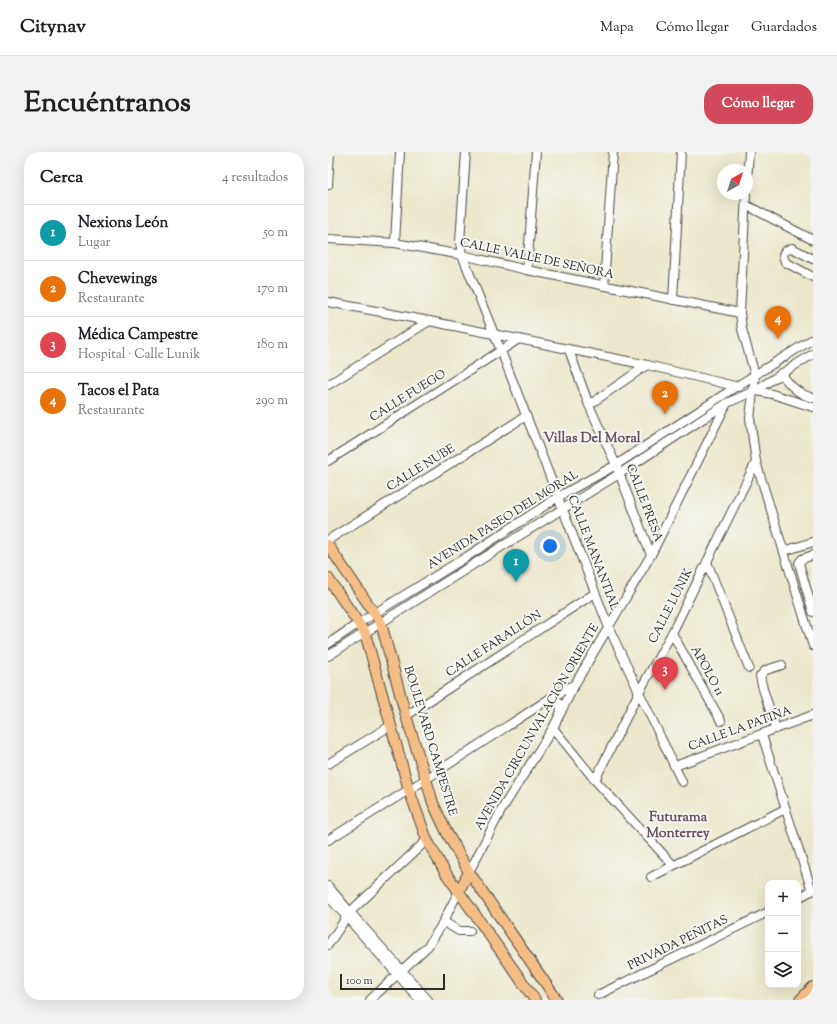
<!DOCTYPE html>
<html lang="es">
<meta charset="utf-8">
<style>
:root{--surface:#fff;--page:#f2f2f2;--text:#202124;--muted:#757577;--line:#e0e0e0;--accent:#d1495b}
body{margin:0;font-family:"Sorts Mill Goudy",serif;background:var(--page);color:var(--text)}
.controls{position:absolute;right:12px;bottom:12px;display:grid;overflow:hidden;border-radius:8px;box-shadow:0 4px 16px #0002}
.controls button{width:36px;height:36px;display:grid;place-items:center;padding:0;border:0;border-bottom:1px solid var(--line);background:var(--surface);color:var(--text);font:20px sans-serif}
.compass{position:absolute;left:389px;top:12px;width:36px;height:36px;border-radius:50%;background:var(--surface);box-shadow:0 4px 16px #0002;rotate:39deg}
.scale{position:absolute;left:12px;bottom:10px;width:105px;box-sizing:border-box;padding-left:4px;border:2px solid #2b2b2b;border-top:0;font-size:11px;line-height:14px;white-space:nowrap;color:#2b2b2b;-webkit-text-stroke:3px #f6f6f2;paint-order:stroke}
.you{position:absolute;left:222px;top:394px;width:14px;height:14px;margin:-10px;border:3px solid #fff;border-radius:50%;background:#1a73e8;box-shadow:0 0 0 6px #1a73e833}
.badge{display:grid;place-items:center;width:26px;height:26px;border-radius:50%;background:var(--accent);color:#fff;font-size:13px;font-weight:700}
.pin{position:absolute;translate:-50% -33px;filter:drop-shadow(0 1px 2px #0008)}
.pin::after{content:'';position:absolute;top:21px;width:14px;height:12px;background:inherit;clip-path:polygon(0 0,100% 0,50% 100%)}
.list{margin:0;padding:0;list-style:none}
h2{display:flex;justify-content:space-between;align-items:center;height:52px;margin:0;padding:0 16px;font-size:17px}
h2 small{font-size:13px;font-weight:400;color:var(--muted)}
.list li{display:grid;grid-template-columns:26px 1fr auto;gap:12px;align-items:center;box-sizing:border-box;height:56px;padding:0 16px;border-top:1px solid var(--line)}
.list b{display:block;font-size:15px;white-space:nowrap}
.list p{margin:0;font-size:13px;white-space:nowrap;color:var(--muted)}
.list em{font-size:13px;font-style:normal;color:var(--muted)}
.icon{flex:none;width:22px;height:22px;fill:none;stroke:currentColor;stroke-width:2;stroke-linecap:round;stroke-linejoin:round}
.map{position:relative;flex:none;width:485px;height:848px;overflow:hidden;border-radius:16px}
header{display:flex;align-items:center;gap:24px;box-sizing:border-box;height:56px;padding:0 20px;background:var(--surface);border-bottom:1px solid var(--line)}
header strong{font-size:19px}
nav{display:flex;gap:22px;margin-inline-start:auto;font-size:14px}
.intro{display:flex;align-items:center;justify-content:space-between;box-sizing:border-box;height:96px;padding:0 24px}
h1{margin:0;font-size:28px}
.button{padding:10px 18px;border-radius:16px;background:var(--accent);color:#fff;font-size:14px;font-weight:700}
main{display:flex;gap:24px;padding:0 24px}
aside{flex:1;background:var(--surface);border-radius:16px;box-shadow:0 4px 16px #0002}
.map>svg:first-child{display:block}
</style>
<header>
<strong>Citynav</strong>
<nav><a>Mapa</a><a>Cómo llegar</a><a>Guardados</a></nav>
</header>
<div class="intro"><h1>Encuéntranos</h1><a class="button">Cómo llegar</a></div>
<main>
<aside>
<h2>Cerca<small>4 resultados</small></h2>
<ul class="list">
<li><span class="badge" style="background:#0f9aa8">1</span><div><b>Nexions León</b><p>Lugar</p></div><em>50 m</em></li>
<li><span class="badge" style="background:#e8710a">2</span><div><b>Chevewings</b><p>Restaurante</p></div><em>170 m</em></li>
<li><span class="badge" style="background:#e0444e">3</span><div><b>Médica Campestre</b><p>Hospital · Calle Lunik</p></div><em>180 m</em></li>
<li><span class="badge" style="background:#e8710a">4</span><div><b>Tacos el Pata</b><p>Restaurante</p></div><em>290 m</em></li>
</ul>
</aside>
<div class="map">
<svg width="485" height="848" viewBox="0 0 485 848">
<rect width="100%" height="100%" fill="#f6f6f2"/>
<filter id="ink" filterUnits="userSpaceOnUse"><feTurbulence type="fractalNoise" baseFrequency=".025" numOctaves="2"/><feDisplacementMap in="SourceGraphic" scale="8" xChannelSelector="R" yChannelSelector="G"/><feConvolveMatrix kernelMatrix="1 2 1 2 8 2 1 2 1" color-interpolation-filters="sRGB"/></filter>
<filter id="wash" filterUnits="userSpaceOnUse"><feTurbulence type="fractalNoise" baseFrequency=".012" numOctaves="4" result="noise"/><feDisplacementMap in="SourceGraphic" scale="16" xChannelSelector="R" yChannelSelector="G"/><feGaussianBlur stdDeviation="0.9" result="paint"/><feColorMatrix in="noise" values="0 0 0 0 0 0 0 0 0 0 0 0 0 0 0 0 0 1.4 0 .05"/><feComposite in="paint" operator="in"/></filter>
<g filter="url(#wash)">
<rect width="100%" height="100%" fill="#ece7cc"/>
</g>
<g filter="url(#ink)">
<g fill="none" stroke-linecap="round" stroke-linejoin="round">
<defs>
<g id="minor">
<path d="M138,0l-6,90 2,13 39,96 108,277 30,64 43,90"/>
<path d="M419,30l2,-30"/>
<path d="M0,33l2,-33"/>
<path d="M418,42l-6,119 2,16 13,46 -5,43 6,44 57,184"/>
<path d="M418,53l67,35"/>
<path d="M0,87l67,4 67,12 65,15 213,43"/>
<path d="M67,91l5,-91"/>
<path d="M485,107l-21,-11 -7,3 -2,4 2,7 28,15"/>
<path d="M199,118l9,-118"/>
<path d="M276,134l9,-134"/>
<path d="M345,148l8,-148"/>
<path d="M0,150l101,19 218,44 92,22"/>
<path d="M241,198l20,55 27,60 35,90"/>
<path d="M453,221c9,13 17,21 32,25"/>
<path d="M0,233l101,-64"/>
<path d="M424,238l20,4 41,13"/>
<path d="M261,253l58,-40"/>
<path d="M0,309l191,-122"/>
<path d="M0,388l198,-124"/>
<path d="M456,399l29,-9"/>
<path d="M485,403l-11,4 -3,4 14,49"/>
<path d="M379,410l42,106"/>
<path d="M344,481l49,88"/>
<path d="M0,492l31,-21 109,-67 90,-59 58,-32 121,-79 76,-47"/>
<path d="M0,504l173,-109 118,-73 108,-71 27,-12 59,-37"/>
<path d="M221,547l26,-15"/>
<path d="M78,564l189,-123"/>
<path d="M225,576l42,52 78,85"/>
<path d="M448,577l-13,-40 -3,-13 6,-6 16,-5"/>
<path d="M434,583l50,156"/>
<path d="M0,612l62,-38"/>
<path d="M347,614l138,-51"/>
<path d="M267,628l44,-88 33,-59 84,-171"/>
<path d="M0,688l98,-61 123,-80 7,1 4,4 1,8"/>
<path d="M141,720l33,-63 51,-81 22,-44 76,-129 76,-152"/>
<path d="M323,725l134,-68"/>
<path d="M0,734l22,26 78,88"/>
<path d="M0,744l92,104"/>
<path d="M470,746l15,-8"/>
<path d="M116,770l15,9h11"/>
<path d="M0,793l22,-33 77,-72"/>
<path d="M270,843l170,-83"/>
<path d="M42,848l58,-54 13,-20 18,-35"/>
</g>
<g id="major">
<path d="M0,393l53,78 25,93 20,63 7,24 14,30 22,39 88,128"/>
<path d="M0,426l37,55 44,157 18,50 18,32 90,128"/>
<path d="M131,739l10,-19"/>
<path d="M472,848l13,-13"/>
</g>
</defs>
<use href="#minor" stroke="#484743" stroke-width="10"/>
<use href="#major" stroke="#484743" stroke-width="12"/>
<use href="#minor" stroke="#fff" stroke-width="8"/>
<use href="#major" stroke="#f6be87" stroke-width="10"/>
</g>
</g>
<g text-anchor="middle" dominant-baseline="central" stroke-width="4" stroke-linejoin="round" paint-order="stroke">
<g font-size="12" fill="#2b2b2b" stroke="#f6f6f2">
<text transform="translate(209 107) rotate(12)">CALLE VALLE DE SEÑORA</text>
<text transform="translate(80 244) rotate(-32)">CALLE FUEGO</text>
<text transform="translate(93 316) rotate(-32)">CALLE NUBE</text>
<text transform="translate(316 351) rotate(69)">CALLE PRESA</text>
<text transform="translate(175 368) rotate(-32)">AVENIDA PASEO DEL MORAL</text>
<text transform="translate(265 401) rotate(69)">CALLE MANANTIAL</text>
<text transform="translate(343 454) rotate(-63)">CALLE LUNIK</text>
<text transform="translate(166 492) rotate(-33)">CALLE FARALLÓN</text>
<text transform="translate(379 519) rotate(61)">APOLO 11</text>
<text transform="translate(209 575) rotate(-60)">AVENIDA CIRCUNVALACIÓN ORIENTE</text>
<text transform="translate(412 577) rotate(-20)">CALLE LA PATIÑA</text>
<text transform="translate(102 589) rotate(73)">BOULEVARD CAMPESTRE</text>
<text transform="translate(350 791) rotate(-26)">PRIVADA PEÑITAS</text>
</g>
<g font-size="14" font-weight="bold" fill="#6b5261" stroke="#f6f6f2">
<text x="264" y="287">Villas Del Moral</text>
<text x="350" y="666">Futurama<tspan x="350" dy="16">Monterrey</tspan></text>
</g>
</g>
</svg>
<div class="controls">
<button>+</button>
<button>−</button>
<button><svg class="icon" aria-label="layers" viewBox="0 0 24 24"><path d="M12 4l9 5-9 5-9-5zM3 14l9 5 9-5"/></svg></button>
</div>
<svg class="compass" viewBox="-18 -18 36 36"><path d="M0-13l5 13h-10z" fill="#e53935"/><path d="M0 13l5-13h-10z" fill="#757577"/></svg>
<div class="scale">100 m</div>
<div class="you"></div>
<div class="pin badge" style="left:188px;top:430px;background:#0f9aa8">1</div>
<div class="pin badge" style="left:337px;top:262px;background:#e8710a">2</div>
<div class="pin badge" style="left:337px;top:538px;background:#e0444e">3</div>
<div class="pin badge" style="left:450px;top:187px;background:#e8710a">4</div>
</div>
</main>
